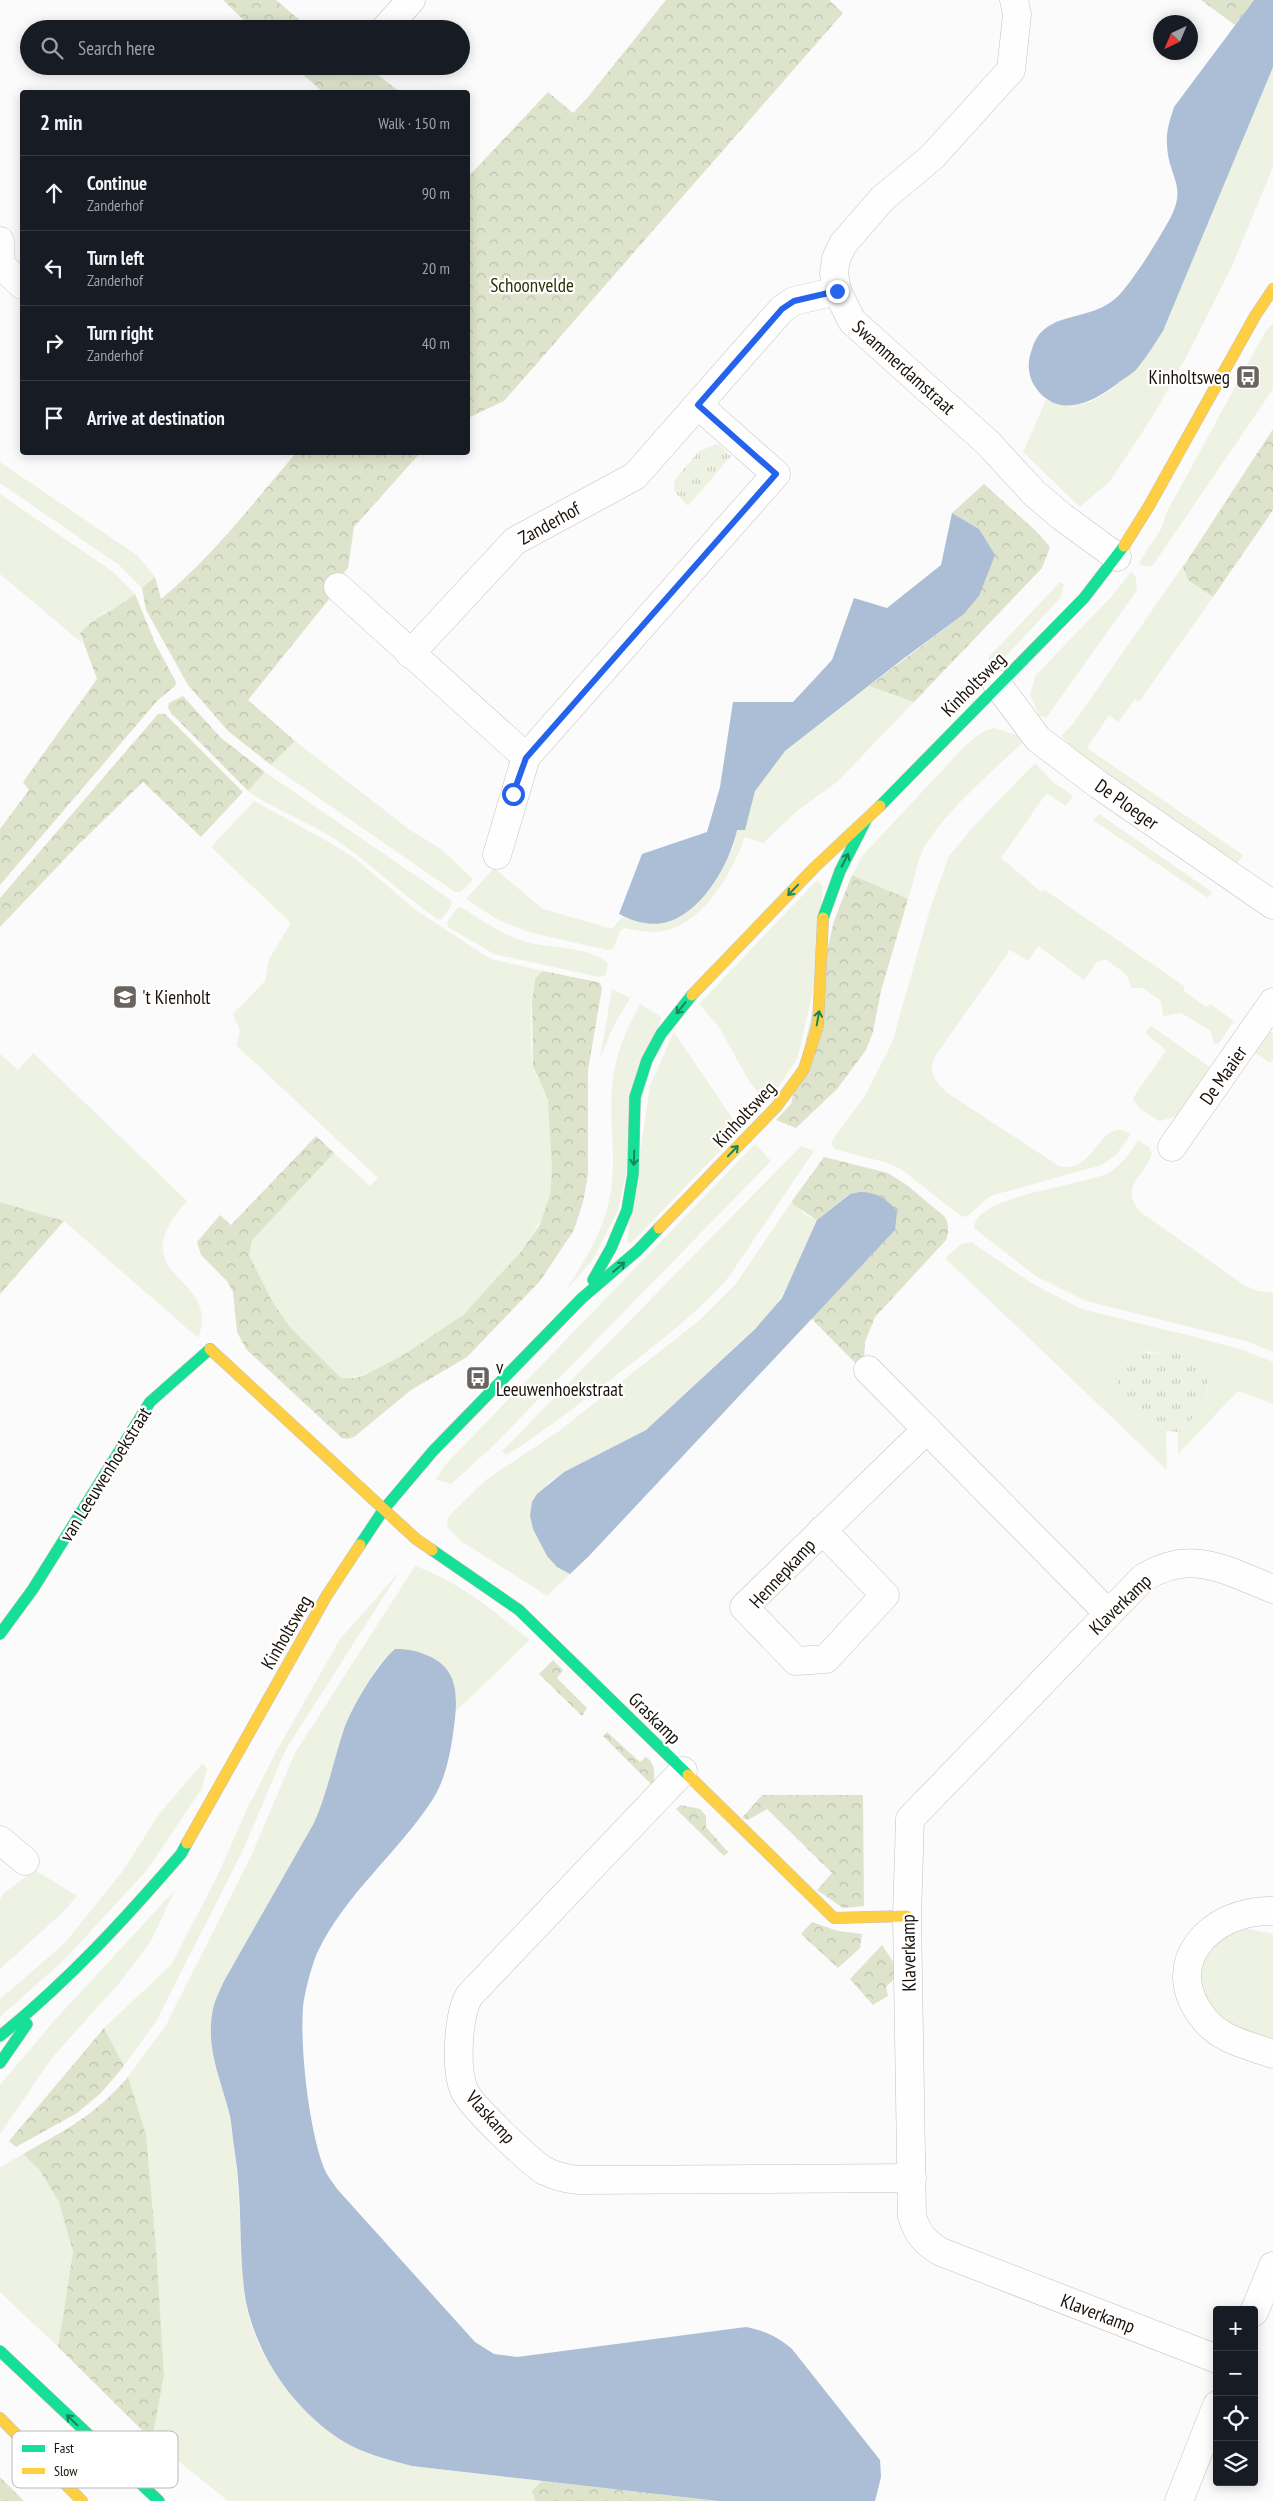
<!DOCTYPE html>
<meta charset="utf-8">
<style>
:root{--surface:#171b24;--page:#20242c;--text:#f1f3f6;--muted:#9ea1a6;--line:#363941}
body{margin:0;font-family:"PT Sans Narrow",sans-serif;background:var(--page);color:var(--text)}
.controls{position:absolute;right:15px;bottom:15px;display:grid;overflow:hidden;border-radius:5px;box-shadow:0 2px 12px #0003}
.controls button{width:45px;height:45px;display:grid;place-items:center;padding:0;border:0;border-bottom:1px solid var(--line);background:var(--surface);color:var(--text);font:25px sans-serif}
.compass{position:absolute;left:1153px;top:15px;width:45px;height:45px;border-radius:50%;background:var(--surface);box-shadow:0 2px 12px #0003;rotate:224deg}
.stop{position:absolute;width:15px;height:15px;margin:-11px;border:4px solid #2563eb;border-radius:50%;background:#fff}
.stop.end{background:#2563eb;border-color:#fff;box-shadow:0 1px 5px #0008}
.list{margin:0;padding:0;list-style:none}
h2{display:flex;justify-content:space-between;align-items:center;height:65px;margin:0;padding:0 20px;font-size:21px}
h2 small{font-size:16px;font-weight:400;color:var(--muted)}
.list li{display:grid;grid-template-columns:32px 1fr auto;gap:15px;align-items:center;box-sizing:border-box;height:75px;padding:0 20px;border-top:1px solid var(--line)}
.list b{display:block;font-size:19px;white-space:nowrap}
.list p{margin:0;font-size:16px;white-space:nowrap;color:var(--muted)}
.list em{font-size:16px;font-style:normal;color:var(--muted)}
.icon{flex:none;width:28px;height:28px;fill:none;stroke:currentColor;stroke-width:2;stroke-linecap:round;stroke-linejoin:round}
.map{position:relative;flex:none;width:1273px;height:2501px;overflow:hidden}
.search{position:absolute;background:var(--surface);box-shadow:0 2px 12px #0003;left:20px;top:20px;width:450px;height:55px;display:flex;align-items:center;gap:12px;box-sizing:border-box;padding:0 18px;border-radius:28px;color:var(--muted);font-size:19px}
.panel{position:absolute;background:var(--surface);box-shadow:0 2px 12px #0003;left:20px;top:90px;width:450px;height:365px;border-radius:5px}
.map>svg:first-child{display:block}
</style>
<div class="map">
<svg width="1273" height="2501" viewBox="0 0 1273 2501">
<defs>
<pattern id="forest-crowns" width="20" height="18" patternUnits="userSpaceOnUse" patternTransform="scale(1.25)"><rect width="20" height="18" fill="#dee3cc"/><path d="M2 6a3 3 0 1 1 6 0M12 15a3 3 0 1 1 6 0" fill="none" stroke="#bec2ae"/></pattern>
<pattern id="park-tufts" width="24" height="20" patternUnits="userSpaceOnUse" patternTransform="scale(1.25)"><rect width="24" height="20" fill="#eef2e2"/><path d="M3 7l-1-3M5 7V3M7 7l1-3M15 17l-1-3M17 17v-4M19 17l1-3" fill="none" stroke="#cccfc1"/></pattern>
</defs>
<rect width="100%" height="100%" fill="#fbfbfb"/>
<g fill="#eef2e2">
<path d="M1273,67v100l-41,99 -47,93 -32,57 -43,65 -30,26 -57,-55 23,-52 25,7 19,-5 18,-10 30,-25 25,-36z"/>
<path d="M1273,323v66l-120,176 -6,2 -9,-3 23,-35 6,-17 98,-180z"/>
<path d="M0,462l138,94 17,21 -13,11 -23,-23 -119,-82z"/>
<path d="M0,494l113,78 22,22 -11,9 -20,10 -24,20 2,10 -82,-69z"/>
<path d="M1185,563l-2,4 5,13 25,17 -74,105 -4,-3 -17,23 -9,-7 -22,33 156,107 -6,8 -157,-109 -19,-18 12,-12z"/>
<path d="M1131,572l5,5 1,13 -91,128 -6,-2 -10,-21 5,-19 77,-80z"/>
<path d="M1060,582l4,2 -3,13 -65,70 -8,-9z"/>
<path d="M869,686l45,16 -77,80 -40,29 -34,32 -18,-6c-14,38 -44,93 -91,95 -10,0 -20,-2 -30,-4l-4,3 -7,18 -5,1 -80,-18 -31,-13 -31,-20 28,-31 49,41 69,20 10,-12 8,2 56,-6 27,-28 21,-39 3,-17 12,-21 6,-17 15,-22 15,-18z"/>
<path d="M994,728l23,7 7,6c-31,30 -79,70 -100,107 -8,15 -10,35 -16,51l-56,-24 11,-20 100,-107 19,-16z"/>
<path d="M295,741l115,89 31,19 32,30 -12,13h-6l-184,-127z"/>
<path d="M1035,763l18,19 20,14 -7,10 -18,-12 -3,1 -44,63 40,34 4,-2 139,96v5l22,16 4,-3 24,17 -15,22 -5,1 -3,-13 -30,-18 -18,3 -2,-15 -18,-13h-11l-6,-14 -21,-15 -8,3 -13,18 -46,-34 -10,15 -18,-11 -74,105c-9,16 -2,25 10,37l113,74c37,9 40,-52 72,-32l-14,20 -15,11 -112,31 -21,19 -7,2 -61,-48 -17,-7 -50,-13 -3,-7 35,-48 26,-51 38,-134 19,-53 25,-30z"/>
<path d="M265,772l186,128 1,5 -10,14h-5c-37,-26 -69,-59 -107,-83 -27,-16 -56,-27 -82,-45z"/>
<path d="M254,801l73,40 26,16 63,53 65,43 11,6 51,12c-3,2 -7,5 -8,8 -5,14 -5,71 -2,87 1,12 13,22 16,34 4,21 5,73 1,94 -9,45 -72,111 -108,137 -27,18 -69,48 -101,47l-51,-51 -18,-26 -23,-46 3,-15 82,-87 36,33 8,-8 -142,-133 4,-14 -7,-17 32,-33 4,-22 22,-36 -80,-76z"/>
<path d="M1099,814l113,78 -4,6 -115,-78z"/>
<path d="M817,880l6,6 -10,104 -15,67 -31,47 -18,-23 -30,-54 -20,-23z"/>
<path d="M461,907c21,13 41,28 65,35 22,6 66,5 82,21l-3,13 -6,1 -105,-23 -46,-27 -1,-5 10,-14z"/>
<path d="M612,989l18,9 -16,27 -14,33z"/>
<path d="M640,1004l21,13 -43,193 -26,51 -26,29c22,-34 42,-66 46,-108 4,-36 -5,-74 2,-110 4,-24 15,-47 26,-68z"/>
<path d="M1151,1026l59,41 -33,48 -6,3 -12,3 -20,-13 -6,-10 33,-48 -21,-17z"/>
<path d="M1269,1030l4,3v27l-3,3 -16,-11z"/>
<path d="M674,1032l66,98 -110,114 -3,-3 23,-155z"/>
<path d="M33,1053l154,148c-70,78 36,73 11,137l-134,-117 -64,-19v-148l18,16z"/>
<path d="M1138,1140l11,7 3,7c-8,23 -32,31 -13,57l105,74 14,6 15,2v59l-27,-11 -160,-40 -49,-24 -63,-49c1,-33 109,-42 134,-55 14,-8 22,-20 30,-33z"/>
<path d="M755,1144l16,17 -278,285 -42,38 -15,-5 10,-15z"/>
<path d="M801,1146l13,5 -86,127c-30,34 -65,61 -101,89 -39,30 -78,61 -120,88l-5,-4z"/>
<path d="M792,1201l12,13 13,6c-14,33 -26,65 -47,94l-124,116 -82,42 -16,11 -18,33c7,24 17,46 40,58l-23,22 -86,-55 -13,-13 -1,-5 2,-7 38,-37 72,-48 142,-112 34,-34z"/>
<path d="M971,1242l62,42 49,25 96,24 -5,15 -7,7 -21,-4 -20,46 30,31 11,3 1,39 -222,-212 16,-14z"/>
<path d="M1184,1334l59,16 30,12v42l-35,-13 -60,63v-22c11,-8 35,-34 29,-49 -7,-21 -22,-18 -23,-49z"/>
<path d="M415,1566c44,15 79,46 115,74l-74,71v-17l-70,-37 -9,10 -34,63 -18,68 -11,25 -90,158 -11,27 23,149 8,133 6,32 10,26 81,92 30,15 41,11 130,15 -10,10 3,10h-307l-76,-61 12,-66 -36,-297 38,-52 86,-171 43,-101z"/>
<path d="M400,1571l-114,178 -43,101 -86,170 -33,46 -20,-38 67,-63 45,-86 30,-68 30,-59 64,-113z"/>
<path d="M203,1763l4,6 -5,19 -55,82 -81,88 -66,59v-18l64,-55 58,-72 38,-59z"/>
<path d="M35,1870l42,26 -15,17 -62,56v-70l4,-6z"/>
<path d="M175,1890l-24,51 -31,41 -69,77 -51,75v-49l54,-64z"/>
<path d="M1244,1928l29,6v108c-19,-8 -57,-19 -69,-35 -4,-6 -7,-31 -4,-38 6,-15 28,-39 44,-41z"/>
<path d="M23,2154l16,15 20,33 14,50 -15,95 -58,-55v-125z"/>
</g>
<g fill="url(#forest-crowns)">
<path d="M223,0h53l34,29h-57z"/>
<path d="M666,0h163l14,13 -339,388 -36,17v-241l80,-85 25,21 15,-16z"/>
<path d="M1201,0h53l-19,25z"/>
<path d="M293,66h73l34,26h-77z"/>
<path d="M1273,429v81l-60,87 -25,-17 -5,-13z"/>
<path d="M296,453h124l-66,74 -6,41 -22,25 4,5 -82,102 47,41 -24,24 -43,-34 -40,-46 -42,-75 -4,-22 13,-11 6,22c52,-43 92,-96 135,-146z"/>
<path d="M984,484l52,47 14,16 -8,21 -128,134 -45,-16 95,-72 15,-18v-67l-27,-16z"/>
<path d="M135,594l20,49 21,39 -1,4 -18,15 -157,184v-56l29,-39 -6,-8 74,-103 -17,-46c15,-17 37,-24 55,-39z"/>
<path d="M183,696l38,42 44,34 -17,19 -76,-77 -4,-6 1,-5z"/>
<path d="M158,714h7l78,78 -42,45 -58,-55 -65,63 -78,82v-29z"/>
<path d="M852,875l56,24 -27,92 -8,41 -7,18 -29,39 -41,39 -20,-8 15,-16 43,-183z"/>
<path d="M543,971l54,11 3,1 2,5 -14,82v105l-5,27 -9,28 -34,51 -73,76 -56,33 -57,47 -7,2 -5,-1 -96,-89 -9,-17 -4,-40 -6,-11 -26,-26 -4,-13 23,-27 11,10 85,-89 18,17 -82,87 -3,15 23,46 18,26 51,51h13l11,-3 40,-21 58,-39 56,-61 20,-28 11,-31 2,-26 -4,-70 -15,-32 -1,-66 3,-23z"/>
<path d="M824,1157l64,16 20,13 37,31c4,8 4,14 1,23l-71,77 -10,25 -1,20 -4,6 -49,-50 84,-88 -46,-36 -32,26 -23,-15 -2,-4z"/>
<path d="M0,1202l64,19 -64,73z"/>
<path d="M553,1660l10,10 -6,8 30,30 -5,8 -43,-42z"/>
<path d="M607,1732l33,30 6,-5c10,7 9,17 7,29l-50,-50z"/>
<path d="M762,1795h101l1,111 -21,2 -26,-18 15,-17 -65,-64 -19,11 -6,-2z"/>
<path d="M681,1805l19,4 6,7v11l22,25 -4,4 -48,-47z"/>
<path d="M812,1922l26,9 24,3 -2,14 -22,20 -37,-34z"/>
<path d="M882,1945l16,24 -2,8 -10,10 2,9 -15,9 -23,-26z"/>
<path d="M104,2028l20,38 -23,27 -24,20 -61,34 -7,-6z"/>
<path d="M128,2077l18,58 10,113 8,127 -12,65 -94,-93 15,-95 -14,-50 -20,-33 -16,-15c44,-25 71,-38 105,-77z"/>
<path d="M0,2477l24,24h-24z"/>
<path d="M542,2481l176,20h-183l-3,-10z"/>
</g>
<g fill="url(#park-tufts)">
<path d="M718,444l13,12 -43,50 -13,-14 -1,-11 25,-30z"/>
<path d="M1178,1333l6,1c1,24 6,21 19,38 15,21 -9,47 -25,60 -7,-1 -17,0 -23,-4 -15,-7 -44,-42 -39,-60 2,-8 9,-12 16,-17l34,4 7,-7z"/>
</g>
<g fill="#abbed6">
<path d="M1254,0h19v67l-110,264c-8,12 -15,24 -24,35 -4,6 -11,10 -17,14 -24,19 -58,40 -83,12 -11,-13 -13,-27 -7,-43 13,-42 60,-24 88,-55 16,-18 35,-49 47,-70 23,-39 1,-45 0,-80 -1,-13 3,-24 7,-37z"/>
<path d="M952,513l27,16 16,26 -16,41 -15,18 -61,45 -118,92 -30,40 -10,39h-8c-8,38 -45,102 -92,93 -9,-1 -18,-5 -26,-9l23,-60 65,-22 13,-45 13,-85h60l39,-42 22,-62 33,10 54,-43z"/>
<path d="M860,1192c16,0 27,7 37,19l-2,19 -307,327 -18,17 -13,-7 -10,-11 -14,-27 -3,-13 2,-14 5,-8 27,-22 82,-42 109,-101 27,-31 35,-78 33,-26z"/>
<path d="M395,1649c14,0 23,2 36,8 31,15 26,48 22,77 -3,21 -8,46 -20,65 -35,54 -88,95 -116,154 -5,12 -13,41 -14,55 -3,42 6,121 21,160 3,8 10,16 14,22l137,152 19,12 23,3 229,-30c19,4 32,10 46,22l88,111 1,17 -6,24h-157l-306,-35c-25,-7 -49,-12 -71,-26 -50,-32 -90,-92 -97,-151 -5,-45 -2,-91 -9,-136 -2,-12 -3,-25 -5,-37 -9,-38 -25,-67 -17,-107 2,-9 7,-19 11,-28l90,-158c13,-29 19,-60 29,-91 7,-22 34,-68 52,-83z"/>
</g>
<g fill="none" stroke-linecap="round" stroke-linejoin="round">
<defs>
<g id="street">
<path d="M1014,0l3,15 -6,55 -79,87 -50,42 -39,45 -7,15 -2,14 3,18 15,30 136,122 46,50 27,23 56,41"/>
<path d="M385,29l26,-29"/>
<path d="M0,241v25"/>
<path d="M1,265l21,20"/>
<path d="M338,587l188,170 250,-283 -78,-69"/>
<path d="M410,654l105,-113 120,-65 147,-167 12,-8 43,-10"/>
<path d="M997,684l41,55 61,46 174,120"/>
<path d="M497,855l29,-98"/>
<path d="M1172,1147l101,-145"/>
<path d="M868,1370l240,243"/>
<path d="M822,1530l63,65 -59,64 -30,2 -52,-54 183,-178"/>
<path d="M683,1771l-214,225c-11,20 -14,72 -5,94 6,15 66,72 81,81 11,5 22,8 33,9l334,-2"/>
<path d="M0,1840l25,21"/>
<path d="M1273,1911c-62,-2 -115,53 -68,109 16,20 45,26 68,34"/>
<path d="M1254,2312l19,-46"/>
<path d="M1217,2359l-276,-107c-16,-9 -24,-19 -29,-36l-5,-300 3,-97 233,-241c49,-30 82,-8 130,11"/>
<path d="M1179,2501l38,-96"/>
</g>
<g id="fast">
<path d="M880,806l204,-208 40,-52"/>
<path d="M823,918l17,-47 26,-51"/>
<path d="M593,1280l18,-32 16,-38 6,-36 2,-77 12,-37 14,-26 31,-39"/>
<path d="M360,1545l24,-36 49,-58 149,-153 55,-47 22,-23"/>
<path d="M432,1550l87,60 169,165"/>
<path d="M0,1634l33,-45 117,-187 60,-53"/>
<path d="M0,2036c68,-55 124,-116 181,-182l6,-11"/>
<path d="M0,2063l27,-39"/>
<path d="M0,2351l159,150"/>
</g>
<g id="slow">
<path d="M1124,546l25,-40 106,-190 18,-27"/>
<path d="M692,995l122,-127 66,-62"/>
<path d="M659,1228l118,-122 27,-37 14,-44 5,-107"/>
<path d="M210,1349l206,190 16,11"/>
<path d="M688,1775l146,143 73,-2"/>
<path d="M187,1843l140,-248 33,-50"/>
<path d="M0,2418l82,83"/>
</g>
</defs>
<use href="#street" stroke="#c5c1bd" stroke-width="29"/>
<use href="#fast" stroke="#c5c1bd" stroke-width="12"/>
<use href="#slow" stroke="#c5c1bd" stroke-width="12"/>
<use href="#street" stroke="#fefefe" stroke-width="28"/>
<use href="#fast" stroke="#16e098" stroke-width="11"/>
<use href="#slow" stroke="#ffcf43" stroke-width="11"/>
</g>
<defs><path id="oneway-shaft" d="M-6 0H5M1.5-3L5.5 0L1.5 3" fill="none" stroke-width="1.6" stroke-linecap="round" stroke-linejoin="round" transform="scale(1.25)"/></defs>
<g stroke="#188459">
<use href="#oneway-shaft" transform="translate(845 860) rotate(-63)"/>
<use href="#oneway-shaft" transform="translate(793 890) rotate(134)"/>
<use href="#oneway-shaft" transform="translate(681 1008) rotate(129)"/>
<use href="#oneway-shaft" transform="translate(818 1018) rotate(-80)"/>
<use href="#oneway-shaft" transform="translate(733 1151) rotate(-46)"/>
<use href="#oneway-shaft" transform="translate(634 1158) rotate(92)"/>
<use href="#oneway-shaft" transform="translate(619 1267) rotate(-40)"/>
<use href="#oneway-shaft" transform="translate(72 2420) rotate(-136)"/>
</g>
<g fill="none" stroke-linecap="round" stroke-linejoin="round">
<path stroke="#2563eb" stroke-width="6" d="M513,794l13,-36 250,-284 -78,-69 84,-96 12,-8 43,-10"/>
</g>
<defs>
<symbol id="bus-square" viewBox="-11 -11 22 22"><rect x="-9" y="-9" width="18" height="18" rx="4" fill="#69645f" stroke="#fff"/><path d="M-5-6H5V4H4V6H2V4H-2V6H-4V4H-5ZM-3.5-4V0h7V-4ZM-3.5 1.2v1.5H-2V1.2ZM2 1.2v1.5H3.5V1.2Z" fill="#fff"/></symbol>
<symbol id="school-square" viewBox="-11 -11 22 22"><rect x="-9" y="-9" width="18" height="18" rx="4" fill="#69645f" stroke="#fff"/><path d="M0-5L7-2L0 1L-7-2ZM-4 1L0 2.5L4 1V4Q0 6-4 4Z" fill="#fff"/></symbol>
</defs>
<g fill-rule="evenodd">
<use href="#bus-square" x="1234" y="363" width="28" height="28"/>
<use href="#school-square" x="111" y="983" width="28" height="28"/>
<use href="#bus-square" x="464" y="1364" width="28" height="28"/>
</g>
<g text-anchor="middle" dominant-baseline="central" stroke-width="4.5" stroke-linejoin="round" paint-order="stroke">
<g font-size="19" fill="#2a3100" stroke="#fff">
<text x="532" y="285">Schoonvelde</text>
</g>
<g font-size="19" fill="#1b130b" stroke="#fff">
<text transform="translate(904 367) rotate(42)">Swammerdamstraat</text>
<text transform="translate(549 523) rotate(-29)">Zanderhof</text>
<text transform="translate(973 684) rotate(-45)">Kinholtsweg</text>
<text transform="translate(1127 804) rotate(35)">De Ploeger</text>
<text transform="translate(1223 1075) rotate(-55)">De Maaier</text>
<text transform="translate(744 1114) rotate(-47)">Kinholtsweg</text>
<text transform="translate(105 1474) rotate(-58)">van Leeuwenhoekstraat</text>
<text transform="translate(782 1573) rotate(-47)">Hennepkamp</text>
<text transform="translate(1120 1604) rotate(-44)">Klaverkamp</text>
<text transform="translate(286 1632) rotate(-60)">Kinholtsweg</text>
<text transform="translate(655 1718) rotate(45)">Graskamp</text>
<text transform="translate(908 1953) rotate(-91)">Klaverkamp</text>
<text transform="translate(491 2117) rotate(48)">Vlaskamp</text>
<text transform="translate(1098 2313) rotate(21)">Klaverkamp</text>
</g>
<g font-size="19" fill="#1b130b" stroke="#fff" text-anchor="start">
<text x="1230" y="377" text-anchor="end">Kinholtsweg</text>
<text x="142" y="997">'t Kienholt</text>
<text x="496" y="1367">v<tspan x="496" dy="22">Leeuwenhoekstraat</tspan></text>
</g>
</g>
<rect x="12" y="2431" width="166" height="57" rx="8" fill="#fff" stroke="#bbb8b6" stroke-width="1"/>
<rect x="22" y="2445" width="23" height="7" fill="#16e098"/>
<rect x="22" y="2468" width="23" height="6" fill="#ffcf43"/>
<g font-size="14" fill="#1b130b">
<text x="54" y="2453">Fast</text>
<text x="54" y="2476">Slow</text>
</g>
</svg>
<div class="controls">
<button>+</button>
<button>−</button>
<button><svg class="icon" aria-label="locate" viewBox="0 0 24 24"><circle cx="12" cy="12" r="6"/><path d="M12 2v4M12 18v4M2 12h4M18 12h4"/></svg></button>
<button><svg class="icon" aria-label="layers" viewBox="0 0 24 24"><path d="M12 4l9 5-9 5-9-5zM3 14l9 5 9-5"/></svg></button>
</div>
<svg class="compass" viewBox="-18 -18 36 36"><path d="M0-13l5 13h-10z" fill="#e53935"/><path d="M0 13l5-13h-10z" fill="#9ea1a6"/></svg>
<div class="stop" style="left:513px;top:794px"></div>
<div class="stop end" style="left:837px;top:291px"></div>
<div class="search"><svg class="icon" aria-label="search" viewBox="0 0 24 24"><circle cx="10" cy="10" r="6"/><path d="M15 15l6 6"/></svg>Search here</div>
<section class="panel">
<h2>2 min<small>Walk · 150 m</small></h2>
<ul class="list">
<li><svg class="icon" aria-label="ahead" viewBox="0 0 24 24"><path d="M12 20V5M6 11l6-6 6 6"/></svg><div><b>Continue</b><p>Zanderhof</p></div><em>90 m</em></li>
<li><svg class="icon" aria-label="left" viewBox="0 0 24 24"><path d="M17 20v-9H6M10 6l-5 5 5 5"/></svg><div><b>Turn left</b><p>Zanderhof</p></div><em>20 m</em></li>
<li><svg class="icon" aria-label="right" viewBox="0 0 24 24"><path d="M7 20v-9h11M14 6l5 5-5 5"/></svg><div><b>Turn right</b><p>Zanderhof</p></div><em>40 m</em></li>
<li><svg class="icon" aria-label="arrive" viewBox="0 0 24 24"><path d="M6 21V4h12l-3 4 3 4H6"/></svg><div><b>Arrive at destination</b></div></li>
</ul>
</section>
</div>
